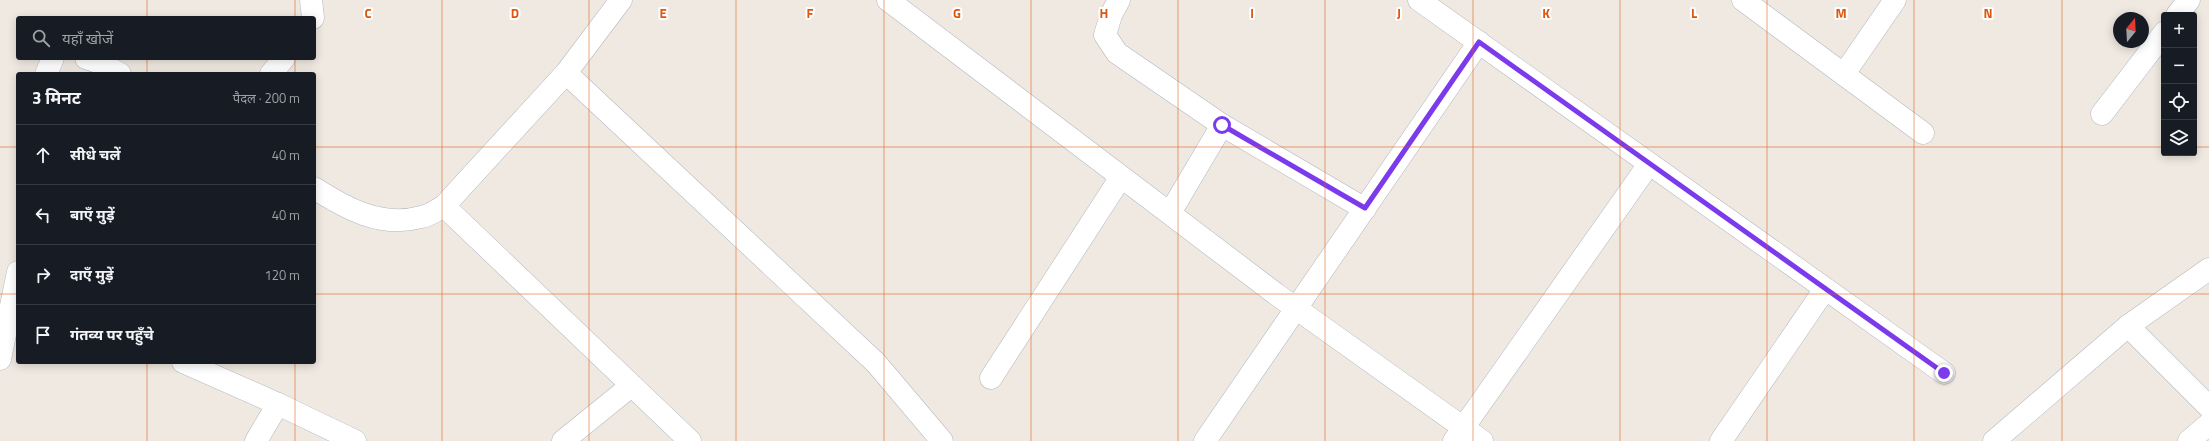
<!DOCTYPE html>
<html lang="hi">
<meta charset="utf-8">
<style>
:root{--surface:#171b24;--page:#242831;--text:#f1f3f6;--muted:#9ea1a6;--line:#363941}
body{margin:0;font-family:"Titillium Web","Noto Sans Devanagari",sans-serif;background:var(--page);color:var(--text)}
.controls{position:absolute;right:12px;top:12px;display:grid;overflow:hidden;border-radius:4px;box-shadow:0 2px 10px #0003}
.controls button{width:36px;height:36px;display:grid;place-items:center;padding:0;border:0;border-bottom:1px solid var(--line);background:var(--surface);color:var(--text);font:20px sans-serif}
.compass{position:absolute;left:2113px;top:12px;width:36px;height:36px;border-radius:50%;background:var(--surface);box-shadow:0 2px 10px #0003;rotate:18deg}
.stop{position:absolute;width:12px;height:12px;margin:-9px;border:3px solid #7c3aed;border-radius:50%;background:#fff}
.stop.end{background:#7c3aed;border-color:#fff;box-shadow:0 1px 4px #0008}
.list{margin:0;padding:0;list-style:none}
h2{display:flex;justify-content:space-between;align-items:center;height:52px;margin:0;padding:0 16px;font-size:17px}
h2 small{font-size:13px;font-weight:400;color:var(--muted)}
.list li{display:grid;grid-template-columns:26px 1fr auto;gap:12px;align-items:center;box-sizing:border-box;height:60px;padding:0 16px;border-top:1px solid var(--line)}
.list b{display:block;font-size:15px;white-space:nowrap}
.list em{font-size:13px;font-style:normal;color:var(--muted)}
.icon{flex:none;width:22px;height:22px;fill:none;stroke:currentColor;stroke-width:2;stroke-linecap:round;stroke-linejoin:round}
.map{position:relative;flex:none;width:2209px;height:441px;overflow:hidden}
.search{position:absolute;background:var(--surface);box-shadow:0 2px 10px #0003;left:16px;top:16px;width:300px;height:44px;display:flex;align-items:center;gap:10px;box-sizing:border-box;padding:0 14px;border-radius:4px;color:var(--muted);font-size:15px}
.panel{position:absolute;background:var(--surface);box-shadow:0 2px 10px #0003;left:16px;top:72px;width:300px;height:292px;border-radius:4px}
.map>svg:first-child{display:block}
</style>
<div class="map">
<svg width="2209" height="441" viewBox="0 0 2209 441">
<rect width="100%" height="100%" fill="#efe9e1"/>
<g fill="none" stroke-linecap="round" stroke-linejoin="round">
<defs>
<g id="minor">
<path d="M311,0l2,18"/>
<path d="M888,0l388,294 206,147"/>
<path d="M1119,0l-8,15 -6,20 12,18 105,72 -52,88"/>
<path d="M1419,0l525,373"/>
<path d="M1743,0l180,133"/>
<path d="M2177,15l12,-15"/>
<path d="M86,58l14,5 20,11"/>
<path d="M566,73l310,290 66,78"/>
<path d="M46,74l7,-16"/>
<path d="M271,74l13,-16"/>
<path d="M1844,74l51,-74"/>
<path d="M2102,114l62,-81"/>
<path d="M1222,125l143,84"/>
<path d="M314,188c33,21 67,40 107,29 8,-1 16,-7 23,-11l122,-133 55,-73"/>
<path d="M444,206l246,235"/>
<path d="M2128,326l81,81"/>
<path d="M0,359l18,-87"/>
<path d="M183,362l95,42"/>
<path d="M991,378l130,-201"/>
<path d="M256,441l22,-37 77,37"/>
<path d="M563,441l68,-55"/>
<path d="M1205,441l274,-399"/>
<path d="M1454,441l195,-277"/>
<path d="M1721,441l104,-152"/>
<path d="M1994,441l134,-115 81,-57"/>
<path d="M2189,441l20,-17"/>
</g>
</defs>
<use href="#minor" stroke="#b4b7c1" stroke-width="23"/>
<use href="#minor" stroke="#fff" stroke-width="22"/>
</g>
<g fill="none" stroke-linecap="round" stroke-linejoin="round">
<path stroke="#7c3aed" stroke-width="5" d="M1222,125l143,83 114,-166 465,331"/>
</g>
<path fill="none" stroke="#df570e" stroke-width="1" stroke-opacity="0.55" d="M147,0v18M295,0v18M442,0v441M589,0v441M736,0v441M884,0v441M1031,0v441M1178,0v441M1325,0v441M1473,0v441M1620,0v441M1767,0v441M1914,0v441M2062,0v441M147,58v16M295,58v16M0,147h18M314,147h1850M2194,147h15M0,294h18M314,294h1895M147,362v79M295,362v79"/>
<g font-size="13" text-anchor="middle" font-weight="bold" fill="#df570e" stroke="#fff" stroke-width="4" stroke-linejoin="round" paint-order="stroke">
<text x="368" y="18">C</text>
<text x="515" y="18">D</text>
<text x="663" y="18">E</text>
<text x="810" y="18">F</text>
<text x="957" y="18">G</text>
<text x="1104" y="18">H</text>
<text x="1252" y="18">I</text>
<text x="1399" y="18">J</text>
<text x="1546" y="18">K</text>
<text x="1694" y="18">L</text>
<text x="1841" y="18">M</text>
<text x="1988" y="18">N</text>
</g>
</svg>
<div class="controls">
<button>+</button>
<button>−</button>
<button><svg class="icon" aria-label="locate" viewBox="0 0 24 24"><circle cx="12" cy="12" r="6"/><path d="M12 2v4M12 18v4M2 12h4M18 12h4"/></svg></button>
<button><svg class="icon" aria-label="layers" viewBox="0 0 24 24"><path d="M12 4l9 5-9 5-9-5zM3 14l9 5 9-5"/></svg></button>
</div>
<svg class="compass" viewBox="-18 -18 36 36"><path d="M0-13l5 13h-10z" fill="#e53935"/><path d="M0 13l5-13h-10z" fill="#9ea1a6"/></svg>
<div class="stop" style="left:1222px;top:125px"></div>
<div class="stop end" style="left:1944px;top:373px"></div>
<div class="search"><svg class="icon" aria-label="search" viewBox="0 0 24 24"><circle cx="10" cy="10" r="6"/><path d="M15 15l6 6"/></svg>यहाँ खोजें</div>
<section class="panel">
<h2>3 मिनट<small>पैदल · 200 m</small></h2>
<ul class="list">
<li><svg class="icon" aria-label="ahead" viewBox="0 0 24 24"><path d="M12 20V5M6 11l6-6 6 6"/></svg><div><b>सीधे चलें</b></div><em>40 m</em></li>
<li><svg class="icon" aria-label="left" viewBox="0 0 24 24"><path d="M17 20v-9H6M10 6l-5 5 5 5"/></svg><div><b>बाएँ मुड़ें</b></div><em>40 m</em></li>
<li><svg class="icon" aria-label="right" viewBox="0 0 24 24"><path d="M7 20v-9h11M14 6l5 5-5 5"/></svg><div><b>दाएँ मुड़ें</b></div><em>120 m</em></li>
<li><svg class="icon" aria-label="arrive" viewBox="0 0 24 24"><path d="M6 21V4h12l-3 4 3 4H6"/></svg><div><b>गंतव्य पर पहुँचे</b></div></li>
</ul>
</section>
</div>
